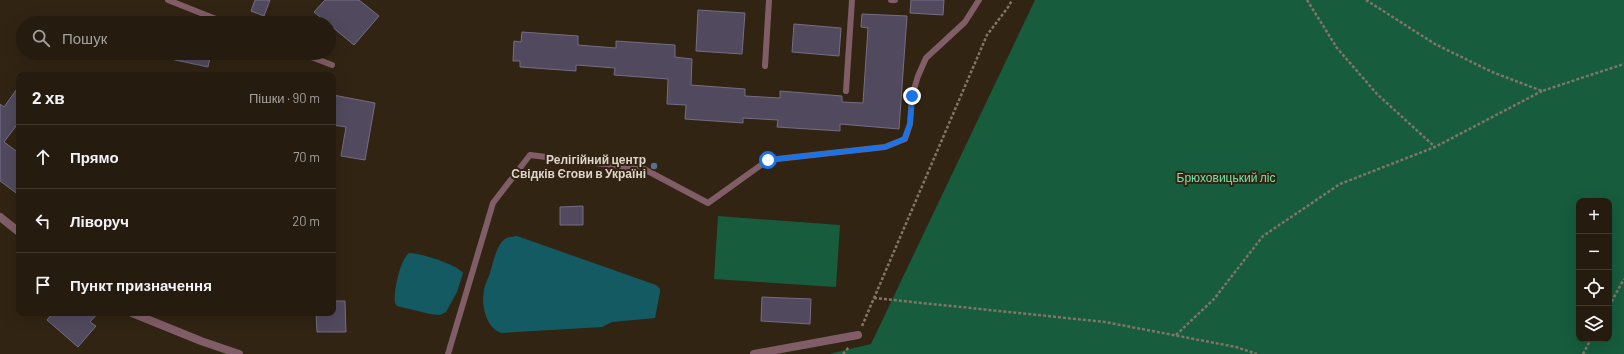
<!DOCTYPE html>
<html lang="uk">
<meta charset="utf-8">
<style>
:root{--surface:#251b0e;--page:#31281c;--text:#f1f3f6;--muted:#a3a19e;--line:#42392e}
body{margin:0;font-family:Barlow,sans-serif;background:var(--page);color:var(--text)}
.controls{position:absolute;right:12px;bottom:12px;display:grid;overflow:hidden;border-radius:8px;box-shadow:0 4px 16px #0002}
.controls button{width:36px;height:36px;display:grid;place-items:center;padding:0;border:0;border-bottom:1px solid var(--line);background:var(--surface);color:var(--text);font:20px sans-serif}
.stop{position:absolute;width:12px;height:12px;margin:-9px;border:3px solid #1a73e8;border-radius:50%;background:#fff}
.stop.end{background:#1a73e8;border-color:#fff;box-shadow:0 1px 4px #0008}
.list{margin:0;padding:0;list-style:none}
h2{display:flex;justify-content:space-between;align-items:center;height:52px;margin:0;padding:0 16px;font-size:17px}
h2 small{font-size:13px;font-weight:400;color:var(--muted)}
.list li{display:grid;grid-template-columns:26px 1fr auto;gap:12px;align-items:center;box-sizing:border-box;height:64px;padding:0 16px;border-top:1px solid var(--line)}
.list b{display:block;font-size:15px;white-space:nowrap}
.list em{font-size:13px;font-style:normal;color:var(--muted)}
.icon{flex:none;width:22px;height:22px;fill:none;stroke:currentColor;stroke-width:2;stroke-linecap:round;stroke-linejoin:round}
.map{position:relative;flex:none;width:1624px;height:354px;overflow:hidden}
.search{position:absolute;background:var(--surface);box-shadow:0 4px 16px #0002;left:16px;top:16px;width:320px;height:44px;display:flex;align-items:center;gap:10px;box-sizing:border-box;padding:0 14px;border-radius:22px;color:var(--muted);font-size:15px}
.panel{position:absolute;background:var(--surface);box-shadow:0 4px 16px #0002;left:16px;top:72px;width:320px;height:244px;border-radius:8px}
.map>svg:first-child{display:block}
</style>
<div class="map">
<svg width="1624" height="354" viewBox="0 0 1624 354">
<rect width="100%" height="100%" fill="#312413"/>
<g fill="#165c3d" fill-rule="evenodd">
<path d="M1035,0h589v354h-795l42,-10zM1579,201h30v138h-30z"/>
<path d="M718,216l122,9 -4,62 -122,-8z"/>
</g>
<g fill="#145a62">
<path d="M517,236l139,49 4,4v3l-5,26 -43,4 -10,5 -101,6c-15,-6 -20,-27 -17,-43 1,-6 4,-11 6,-17 3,-10 5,-21 11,-30 4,-6 9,-6 16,-7z"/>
<path d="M409,253c11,0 47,11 54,20l-6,19 -11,20 -6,3 -10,-1 -33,-8 -2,-3c-2,-11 5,-43 14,-50z"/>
</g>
<g fill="#514a5e" stroke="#756d83">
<path d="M255,0h15l-6,16 -13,-5z"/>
<path d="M325,0h34l20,16 -25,29 -40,-33z"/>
<path d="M911,0h33l-1,15 -33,-2z"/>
<path d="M698,10l47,3 -3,41 -46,-3z"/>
<path d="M862,14l45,2 -8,113 -59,-5v7l-63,-4 1,-7 -35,-2v5l-58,-4 1,-14 -19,-1 1,-25 -54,-4 1,-7 -39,-3v6l-56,-4v-6h-7l1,-20 7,1 1,-10 56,4v9l38,3v-7l59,4v12l17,2 -1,26 54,4v7l35,2v-7l62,5v6l21,1 5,-75 -7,-1z"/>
<path d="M794,24l47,4 -2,28 -47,-4z"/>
<path d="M167,53h44l-3,14 -42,-9z"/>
<path d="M19,86v36l-15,20 15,11v42l-19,-14v-77l4,3z"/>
<path d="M333,95l42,8 -10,57 -24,-4 5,-29 -13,-2z"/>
<path d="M583,206v19h-23v-18z"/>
<path d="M762,297l49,2 -1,25 -49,-3z"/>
<path d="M333,301h12l1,31h-29l-1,-19h17z"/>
<path d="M53,313h45l-8,9 6,4 -18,21 -31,-27z"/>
</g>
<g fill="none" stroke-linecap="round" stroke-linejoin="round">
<g stroke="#807567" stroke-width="2.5" stroke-dasharray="3 2" stroke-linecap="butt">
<path d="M1307,0l30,48 40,46 58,53"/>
<path d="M1366,0l69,44 57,28 50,19 82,-27"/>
<path d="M874,298l231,24 131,25 21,7"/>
<path d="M1609,306l15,-27"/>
<path d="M862,326l125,-291 22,-29 3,-6"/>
<path d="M1176,335l38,-36 49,-63 77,-52 95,-37 107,-56"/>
<path d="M843,354l6,-7"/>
<path d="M1583,354l8,-15"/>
</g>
<g stroke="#815d67" stroke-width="6">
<path d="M168,0l58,23"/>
<path d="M891,0h4"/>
<path d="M301,53l31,12"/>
<path d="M765,66l4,-66"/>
<path d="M846,91l6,-91"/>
<path d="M448,354l45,-151 37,-48 114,14 64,34 60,-43 117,-13 20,-8 5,-15 2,-28 6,-20 8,-18 39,-36 14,-22"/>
</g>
<g stroke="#815d67" stroke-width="8">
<path d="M0,217l19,15"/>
<path d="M132,313l69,28 38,13"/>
<path d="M754,354l104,-19"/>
</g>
</g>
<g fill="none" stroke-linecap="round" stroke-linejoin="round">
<path stroke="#1a73e8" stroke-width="5" d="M768,160l117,-13 19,-8 6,-15 2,-28"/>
</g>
<circle fill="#5c6f8a" stroke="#312413" stroke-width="1.5" cx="654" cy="166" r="4"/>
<g text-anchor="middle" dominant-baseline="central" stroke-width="4" stroke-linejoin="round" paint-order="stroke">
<g font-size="12" font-weight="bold" fill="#ded5cb" stroke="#312413" text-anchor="end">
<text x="646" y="159">Релігійний центр<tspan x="646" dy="14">Свідків Єгови в Україні</tspan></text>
</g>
<g font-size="12" fill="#6fe8ab" stroke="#312413">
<text x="1226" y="177">Брюховицький ліс</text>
</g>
</g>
</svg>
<div class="controls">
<button>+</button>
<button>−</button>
<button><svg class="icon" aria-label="locate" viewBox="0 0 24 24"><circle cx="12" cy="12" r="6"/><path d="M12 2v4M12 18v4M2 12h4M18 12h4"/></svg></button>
<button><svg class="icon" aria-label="layers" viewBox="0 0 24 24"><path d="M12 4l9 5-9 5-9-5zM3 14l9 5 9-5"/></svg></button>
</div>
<div class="stop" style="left:768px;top:160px"></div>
<div class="stop end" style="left:912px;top:96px"></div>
<div class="search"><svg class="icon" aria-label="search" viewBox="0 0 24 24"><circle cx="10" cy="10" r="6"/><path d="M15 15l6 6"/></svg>Пошук</div>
<section class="panel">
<h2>2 хв<small>Пішки · 90 m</small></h2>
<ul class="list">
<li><svg class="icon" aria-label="ahead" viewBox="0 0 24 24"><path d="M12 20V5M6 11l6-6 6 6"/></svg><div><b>Прямо</b></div><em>70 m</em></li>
<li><svg class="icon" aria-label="left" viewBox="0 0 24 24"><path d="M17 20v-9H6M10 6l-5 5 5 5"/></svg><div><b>Ліворуч</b></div><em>20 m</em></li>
<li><svg class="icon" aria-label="arrive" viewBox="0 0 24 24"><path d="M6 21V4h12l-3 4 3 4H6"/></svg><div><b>Пункт призначення</b></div></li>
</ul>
</section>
</div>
